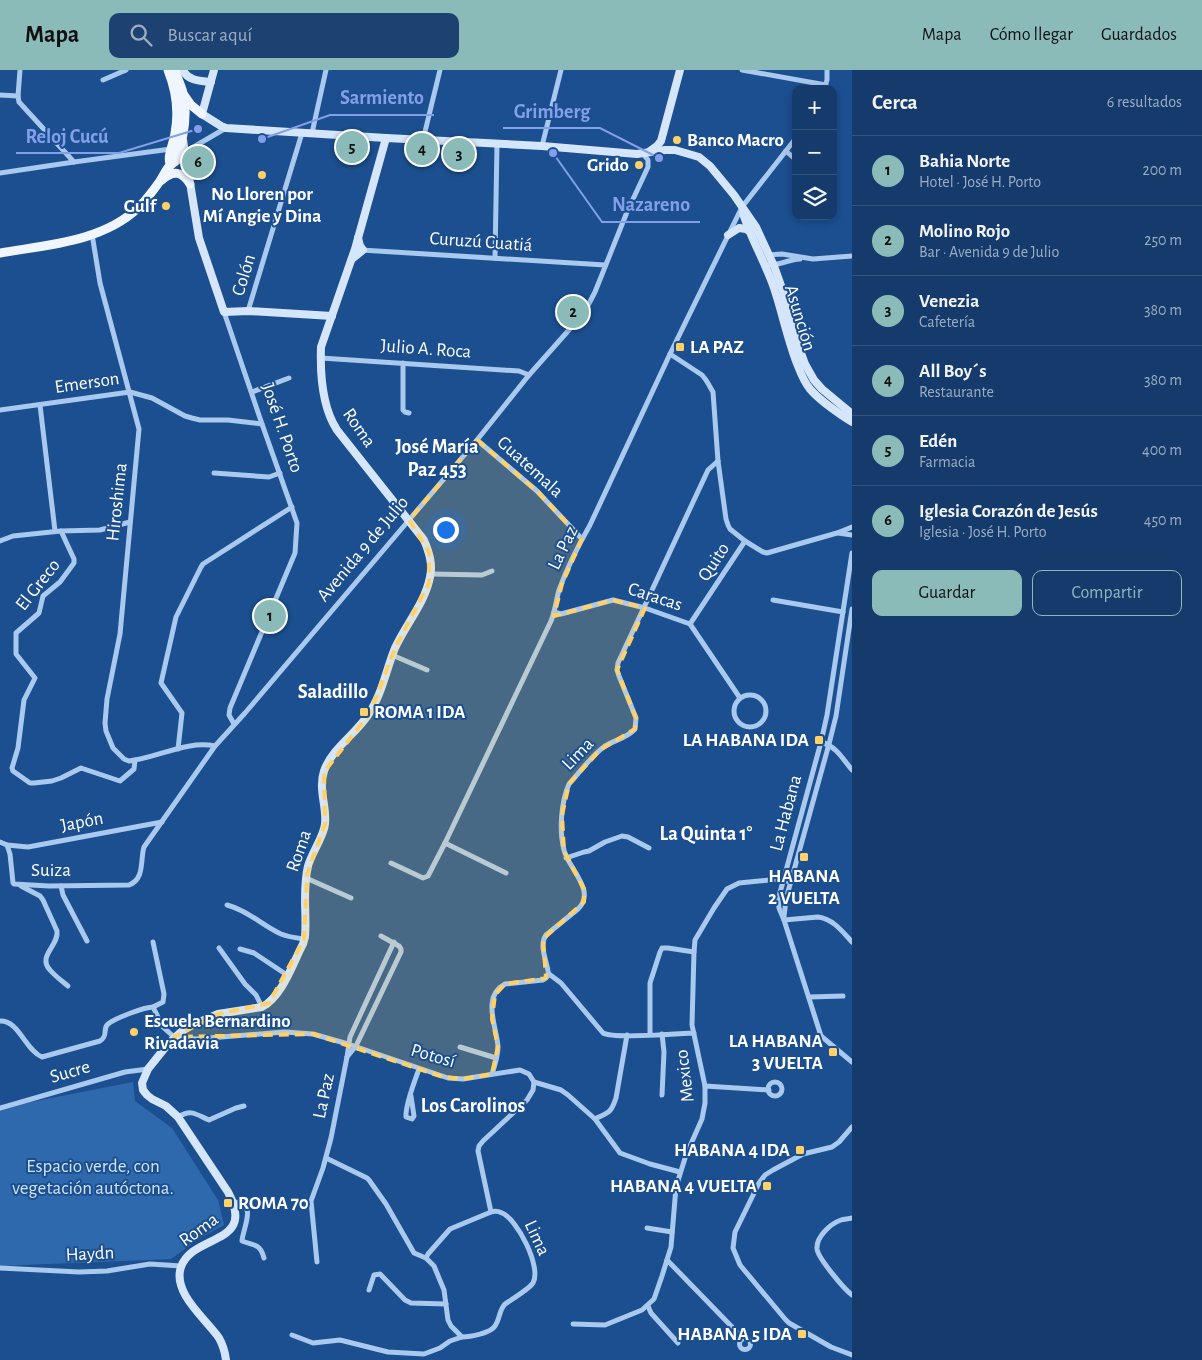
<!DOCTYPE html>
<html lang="es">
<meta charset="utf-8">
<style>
:root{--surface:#143b6b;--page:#1d4271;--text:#f1f3f6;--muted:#9dadc1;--line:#33557e;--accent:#8bbbb9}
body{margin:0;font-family:"Alegreya Sans",sans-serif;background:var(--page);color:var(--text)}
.controls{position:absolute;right:15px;top:15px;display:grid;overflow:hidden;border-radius:10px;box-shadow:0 2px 8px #0003}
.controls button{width:45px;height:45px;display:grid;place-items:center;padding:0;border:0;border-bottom:1px solid var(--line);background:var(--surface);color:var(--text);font:25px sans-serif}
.you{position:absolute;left:445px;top:459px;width:18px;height:18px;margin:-12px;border:4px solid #fff;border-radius:50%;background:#1a73e8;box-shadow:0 0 0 8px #1a73e833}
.badge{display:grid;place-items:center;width:32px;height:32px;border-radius:50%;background:var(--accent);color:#111;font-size:16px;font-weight:700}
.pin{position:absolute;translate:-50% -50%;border:2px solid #fff;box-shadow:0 1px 5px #0006}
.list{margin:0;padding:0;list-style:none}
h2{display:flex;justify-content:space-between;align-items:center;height:65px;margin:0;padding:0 20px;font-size:21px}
h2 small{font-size:16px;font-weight:400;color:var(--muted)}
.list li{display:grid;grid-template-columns:32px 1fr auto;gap:15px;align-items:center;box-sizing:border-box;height:70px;padding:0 20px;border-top:1px solid var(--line)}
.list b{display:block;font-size:19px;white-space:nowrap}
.list p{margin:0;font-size:16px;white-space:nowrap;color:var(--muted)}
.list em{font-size:16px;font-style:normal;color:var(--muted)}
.actions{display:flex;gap:10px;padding:15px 20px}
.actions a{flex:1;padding:11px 0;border:1px solid var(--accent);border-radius:10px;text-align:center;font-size:18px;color:var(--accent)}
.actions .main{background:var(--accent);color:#111}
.icon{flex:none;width:28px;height:28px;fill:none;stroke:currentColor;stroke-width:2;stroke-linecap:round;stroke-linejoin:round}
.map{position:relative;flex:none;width:852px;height:1290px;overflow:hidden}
header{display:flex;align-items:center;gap:30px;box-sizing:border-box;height:70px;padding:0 25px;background:var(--accent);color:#111}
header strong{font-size:24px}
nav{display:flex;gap:28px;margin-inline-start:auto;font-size:18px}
.search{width:350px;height:45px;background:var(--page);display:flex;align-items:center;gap:12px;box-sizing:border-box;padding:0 18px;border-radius:10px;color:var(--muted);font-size:19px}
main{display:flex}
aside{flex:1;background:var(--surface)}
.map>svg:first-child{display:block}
</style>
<header>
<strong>Mapa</strong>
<div class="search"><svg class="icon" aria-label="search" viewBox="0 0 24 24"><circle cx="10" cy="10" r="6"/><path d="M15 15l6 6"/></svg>Buscar aquí</div>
<nav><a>Mapa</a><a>Cómo llegar</a><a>Guardados</a></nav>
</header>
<main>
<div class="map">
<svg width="852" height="1290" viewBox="0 0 852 1290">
<rect width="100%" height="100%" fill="#1b4f8f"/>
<path fill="#2e69ad" d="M133,1012l2,19 37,27 46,72 6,25 -24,13 -29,21 -171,7v-158z"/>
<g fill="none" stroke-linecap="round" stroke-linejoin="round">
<g stroke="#a9c9ee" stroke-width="5">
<path d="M20,0l-2,26 1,6 55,60"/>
<path d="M742,0l84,15"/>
<path d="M103,10l23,-10"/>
<path d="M824,19l3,-9v-10"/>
<path d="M0,25l18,1"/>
<path d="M312,63l14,-63"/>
<path d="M423,70l17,-70"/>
<path d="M542,76l19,-76"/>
<path d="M786,81l10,9"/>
<path d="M185,82l41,-24"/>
<path d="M0,103l74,-11 97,-13"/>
<path d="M92,164l8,49 39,146 -19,205 -13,65 -2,24 1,8 7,17 11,11 5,2c28,-3 58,-21 86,-15"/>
<path d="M361,180l244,15"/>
<path d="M768,185l14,-1 31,5 39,-3"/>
<path d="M495,188l2,-114"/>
<path d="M766,195c13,1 20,-5 34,-6"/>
<path d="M248,241l54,-178"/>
<path d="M224,242l38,112 35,99 -2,30 -65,155 -1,7 5,9"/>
<path d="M670,284l32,21 4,5 7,12 5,69 8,58 2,6 2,4 15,12 18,11 4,1 70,-20 15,-6"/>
<path d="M321,288l198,13 10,4"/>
<path d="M403,293v47l2,2 4,1"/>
<path d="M252,322l37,-14"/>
<path d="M40,335l15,126"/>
<path d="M0,340l130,-18 22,6 33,18 7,2 8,2h28l34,4"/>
<path d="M477,370l60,51 45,48"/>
<path d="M214,403l55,4 11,-4"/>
<path d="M61,461l13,28v4l-14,19 -17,14 -4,17 -23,20v21l19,24 -11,22 -6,48 -6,20 1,3 17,12h4l18,-2 9,-3 20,-10 39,13 14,-12 1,-9"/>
<path d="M838,463l14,2"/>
<path d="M0,471l13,-5 48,-5 39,-1 30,-8"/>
<path d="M852,483l-25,162 -6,27 -43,158 1,8 5,12 37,116 31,26"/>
<path d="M431,504l51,1 10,-4"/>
<path d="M773,530l70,12"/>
<path d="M554,542l7,2 52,-14 32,8 45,16 50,74"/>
<path d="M690,554l55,-83"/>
<path d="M392,585l35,15"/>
<circle cx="750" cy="641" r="16"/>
<path d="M821,672c16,5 21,16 31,28"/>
<path d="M178,679l4,-36 -21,-30 15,-66 25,-50 2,-3 89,-57"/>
<path d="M0,772l7,3 21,2 134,-25"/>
<path d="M7,775l3,9 3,29 1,1 35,2 80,-1c16,-6 11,-25 15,-38l71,-101 30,-33 164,-193 68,-80 52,-65 55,-62 11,-21 32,-80 21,-45v-7l-5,-6"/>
<path d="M566,788l18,-6 5,-1 16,-9 17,-6 6,1 21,11"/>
<path d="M391,793l32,15 5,-2 17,-33"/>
<path d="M506,803l-61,-30 106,-222c4,-10 5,-20 8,-31 8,-22 19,-44 31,-65l80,-171 72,-147 54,-69"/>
<path d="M306,808l45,20"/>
<path d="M21,816l19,10 3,4 14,31c2,15 -20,25 -7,39 5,6 12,11 18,16"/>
<path d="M61,816l2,9 24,46"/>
<path d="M227,835c20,5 35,20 54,29 7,3 15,4 23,5"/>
<path d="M784,847l2,-18 43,-155 7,-28 16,-107"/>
<path d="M784,850l34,-3c15,2 24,14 34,25"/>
<path d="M153,872l11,52 -1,8 -10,5"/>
<path d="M219,878l26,36 11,11 6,12"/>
<path d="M240,879l14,4 33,22"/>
<path d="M549,904l12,9 42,50c10,6 75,1 91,0"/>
<path d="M809,927l34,-1"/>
<path d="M0,951c19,-1 25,29 42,36l58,-16c9,-6 2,-12 8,-17 7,-6 37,-17 45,-17l10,20 11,10 22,2 89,-7 28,2 35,10 100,34 15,1 57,-9 9,4 5,8 27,8 7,5 27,24 25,34 30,11 30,8"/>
<path d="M650,964v-51l10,-31 2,-4h6l26,4"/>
<path d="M662,964l2,18 -2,43"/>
<path d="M460,977l36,11"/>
<path d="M347,987l9,-11 45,-94v-3l-2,-3 -18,-10"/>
<path d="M492,1004c3,-9 6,-18 6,-27 -1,-20 -17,-50 7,-63l38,-4c4,-2 6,-5 5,-9 -2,-12 -9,-26 -2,-36l32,-26c19,-18 -10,-41 -14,-59 -5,-19 -3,-48 5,-66 11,-12 22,-28 36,-38 10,-6 22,-8 30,-17l1,-11 -17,-42 -2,-6 1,-7 90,-193 10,-9"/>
<circle cx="775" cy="1019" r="7"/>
<path d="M705,1016l64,4"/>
<path d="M411,1026l3,20 -2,3 -6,-2c-1,-12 9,-37 13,-48"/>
<path d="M0,1038l125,-36 23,-3"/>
<path d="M178,1047c14,-8 17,-3 31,3l27,-12 8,-2"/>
<path d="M595,1049c14,-7 16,-6 21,-21l11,-63"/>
<path d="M852,1057l-13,15 -7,5 -29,7 -30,16 -8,5 -6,8 -24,49 -2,16 7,17 45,54 4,4 42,24 21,8"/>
<path d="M326,1088l41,20 2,2 17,24 28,49 12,5 8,8 10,24 4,30 3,6 11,11c8,0 29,-4 33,-11 5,-7 4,-16 10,-22 7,-5 23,-14 28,-21 9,-16 -16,-64 -31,-70 -4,-2 -8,-2 -11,-1l-13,-61 1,-5 4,-5 44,-41 6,-10 1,-8"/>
<path d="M234,1132c24,1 9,25 8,39 12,5 18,2 22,17"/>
<path d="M852,1148c-4,1 -8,1 -11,2 -11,4 -25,17 -24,29 1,9 27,40 35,46"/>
<path d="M647,1158l25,4"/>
<path d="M426,1188l2,-4 22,-25 41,-17"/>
<path d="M667,1190l69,71 4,10"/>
<path d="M317,1192l-6,-61 12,-33 8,-30 16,-81 3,-20 44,-95"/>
<path d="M0,1198l79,4 28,-1 43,-7 31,2"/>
<path d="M369,1220l5,-15 6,-1 25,26 6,3 35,1"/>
<path d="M648,1236l3,7 27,30"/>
<path d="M573,1254l32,1 37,-15 12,-11 8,-23 9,-29 5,-60 10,-32 16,-36 3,-16v-17l-13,-61 2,-73 1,-12 19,-32 13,-19 12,-6 41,-4 11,3"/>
<path d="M292,1265l21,8 27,-3 48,12 36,2 16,-6 10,-7 12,-4"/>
<circle cx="745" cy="1274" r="5.5"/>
</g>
<g stroke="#d6e6fa" stroke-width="8">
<path d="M183,0c5,11 17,11 28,12"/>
<path d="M214,0l-12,44 19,12 5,2 160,10 156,8 95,8 28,-4h10l24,7 11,9 24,29 22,32 18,39 9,25 14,51 8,22 9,16 8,9 30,25"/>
<path d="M183,70l16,98 25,74 24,-1 84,5"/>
<path d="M650,81l7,-5 4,-5 19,-71"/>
<path d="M743,143c8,26 22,49 31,75 8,24 13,49 22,73 4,10 7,20 14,28 11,13 28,24 42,33"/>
<path d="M728,165l11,-7 7,1 3,2"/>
<path d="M352,189l11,-9 -3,-4 -2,-8"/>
<path d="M226,1290c-1,-8 -3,-15 -7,-22 -13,-19 -47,-45 -38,-71 12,-34 76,-21 47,-75l-50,-75 -12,-11 -14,-7 -5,-4 -4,-5 -1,-7 6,-14 20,-25 13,-12 9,-6 28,-12 44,-7c20,-10 31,-44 41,-63l2,-7c2,-25 -3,-45 3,-71 4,-14 16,-30 17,-42 2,-18 -7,-34 -1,-53 8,-23 31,-36 44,-56 14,-20 18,-45 27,-67 11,-24 30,-45 35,-71 3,-13 -1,-25 -6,-37l-87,-110c-15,-23 -17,-55 -16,-83l34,-98 31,-111"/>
</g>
<g stroke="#f0f6ff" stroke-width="9">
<path d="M168,0c8,20 11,42 7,63 -1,10 -8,22 -5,31"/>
<path d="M184,25l7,10 11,9"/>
<path d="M162,110c11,-10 20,-9 28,4"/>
<path d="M0,183c46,-8 102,-11 138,-45 8,-8 15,-17 22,-27 5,-8 7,-15 16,-20 7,-21 12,-47 7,-68 -2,-8 -6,-15 -8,-23"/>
</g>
</g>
<path fill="#ffd166" fill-opacity="0.2" stroke="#ffd166" stroke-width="4" stroke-dasharray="10 6" stroke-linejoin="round" d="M477,370l60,51 45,48 -20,45 -8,32 59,-16 32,8 -28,62 19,48 -1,11 -35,21 -31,34 -7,31 2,36 20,38v13l-41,37 3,39 -41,6 -10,11 -3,24 6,27 -6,28 -29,5 -20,-2 -130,-43 -139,3 44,-23 51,-11 35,-64 3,-65 18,-50 -1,-52 46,-59 26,-67 33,-63v-31l-20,-32z"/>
<g fill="#ffd166" stroke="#1b4f8f" stroke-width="2">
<circle cx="677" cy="70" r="5"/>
<circle cx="639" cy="95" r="5"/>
<circle cx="262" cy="105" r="5"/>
<circle cx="166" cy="136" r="5"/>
<rect x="675" y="272" width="10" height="10" rx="2.5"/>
<rect x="359" y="637" width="10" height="10" rx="2.5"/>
<rect x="814" y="665" width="10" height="10" rx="2.5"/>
<rect x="799" y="782" width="10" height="10" rx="2.5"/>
<circle cx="134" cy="962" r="5"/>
<rect x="828" y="977" width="10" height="10" rx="2.5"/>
<rect x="795" y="1075" width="10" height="10" rx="2.5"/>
<rect x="762" y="1111" width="10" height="10" rx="2.5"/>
<rect x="223" y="1128" width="10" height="10" rx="2.5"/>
<rect x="797" y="1259" width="10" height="10" rx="2.5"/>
</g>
<g text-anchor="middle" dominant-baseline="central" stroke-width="4" stroke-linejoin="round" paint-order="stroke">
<g font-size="19" font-weight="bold" fill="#fff" stroke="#1b4f8f" text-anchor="end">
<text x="687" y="70" text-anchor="start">Banco Macro</text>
<text x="629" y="95">Grido</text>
<text x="262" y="124" text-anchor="middle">No Lloren por<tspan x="262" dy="22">Mí Angie y Dina</tspan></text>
<text x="156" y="136">Gulf</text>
<text x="690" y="277" text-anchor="start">LA PAZ</text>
<text x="374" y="642" text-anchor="start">ROMA 1 IDA</text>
<text x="809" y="670">LA HABANA IDA</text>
<text x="804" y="806" text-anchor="middle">HABANA<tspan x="804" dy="22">2 VUELTA</tspan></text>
<text x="144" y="951" text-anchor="start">Escuela Bernardino<tspan x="144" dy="22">Rivadavia</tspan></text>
<text x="823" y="971">LA HABANA<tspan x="823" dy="22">3 VUELTA</tspan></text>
<text x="790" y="1080">HABANA 4 IDA</text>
<text x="757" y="1116">HABANA 4 VUELTA</text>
<text x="238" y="1133" text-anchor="start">ROMA 70</text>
<text x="792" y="1264">HABANA 5 IDA</text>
</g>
<g font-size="19" fill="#fff" stroke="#1b4f8f">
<text transform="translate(481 172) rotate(4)">Curuzú Cuatiá</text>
<text transform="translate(244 205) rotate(-73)">Colón</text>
<text transform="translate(800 248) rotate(73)">Asunción</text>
<text transform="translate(426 279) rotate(4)">Julio A. Roca</text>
<text transform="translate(87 313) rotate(-8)">Emerson</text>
<text transform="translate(282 358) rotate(71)">José H. Porto</text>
<text transform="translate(359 358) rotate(55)">Roma</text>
<text transform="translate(530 397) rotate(42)">Guatemala</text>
<text transform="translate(117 432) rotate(-84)">Hiroshima</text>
<text transform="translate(563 478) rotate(-64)">La Paz</text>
<text transform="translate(363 479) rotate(-50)">Avenida 9 de Julio</text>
<text transform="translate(714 492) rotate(-57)">Quito</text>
<text transform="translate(38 515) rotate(-52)">El Greco</text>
<text transform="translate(655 527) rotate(18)">Caracas</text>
<text transform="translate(578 684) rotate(-46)">Lima</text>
<text transform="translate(786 743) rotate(-75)">La Habana</text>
<text transform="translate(82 752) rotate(-11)">Japón</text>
<text transform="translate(299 781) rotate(-71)">Roma</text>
<text x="51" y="800">Suiza</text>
<text transform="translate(433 986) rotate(16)">Potosí</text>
<text transform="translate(70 1002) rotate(-16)">Sucre</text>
<text transform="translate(685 1006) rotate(-97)">Mexico</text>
<text transform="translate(324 1026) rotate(-78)">La Paz</text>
<text transform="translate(199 1160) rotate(-36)">Roma</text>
<text transform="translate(537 1168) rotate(65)">Lima</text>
<text transform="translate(90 1184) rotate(-3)">Haydn</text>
</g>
<g font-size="19" fill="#cfe3fa" stroke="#1b4f8f">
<text x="93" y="1096">Espacio verde, con<tspan x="93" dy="22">vegetación autóctona.</tspan></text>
</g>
<g font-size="20" font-weight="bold" fill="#fff" stroke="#1b4f8f">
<text x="437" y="377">José María<tspan x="437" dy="23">Paz 453</tspan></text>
<text x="333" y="622">Saladillo</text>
<text x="706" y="764">La Quinta 1°</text>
<text x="473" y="1036">Los Carolinos</text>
</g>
</g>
<path fill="none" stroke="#839eea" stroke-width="2" d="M262 69L330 45H434M659 88L600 58H503M198 59L119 83H16M553 83L602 152H700"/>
<g fill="#839eea" stroke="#1b4f8f" stroke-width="2">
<circle cx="262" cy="69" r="5"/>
<circle cx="659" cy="88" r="5"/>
<circle cx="198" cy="59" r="5"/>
<circle cx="553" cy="83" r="5"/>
</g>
<g font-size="20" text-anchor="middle" font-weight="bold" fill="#839eea" stroke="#1b4f8f" stroke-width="4" stroke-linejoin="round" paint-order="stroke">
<text x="382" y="34">Sarmiento</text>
<text x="552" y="48">Grimberg</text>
<text x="67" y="73">Reloj Cucú</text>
<text x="651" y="141">Nazareno</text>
</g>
</svg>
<div class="controls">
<button>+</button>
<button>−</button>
<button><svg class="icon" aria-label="layers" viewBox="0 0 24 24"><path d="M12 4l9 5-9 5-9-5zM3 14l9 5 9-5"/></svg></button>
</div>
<div class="you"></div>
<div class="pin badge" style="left:270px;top:546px">1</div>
<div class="pin badge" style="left:573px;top:242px">2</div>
<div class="pin badge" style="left:459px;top:84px">3</div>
<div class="pin badge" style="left:422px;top:79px">4</div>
<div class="pin badge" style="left:352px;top:77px">5</div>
<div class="pin badge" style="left:198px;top:92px">6</div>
</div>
<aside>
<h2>Cerca<small>6 resultados</small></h2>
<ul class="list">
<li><span class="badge">1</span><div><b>Bahia Norte</b><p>Hotel · José H. Porto</p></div><em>200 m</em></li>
<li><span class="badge">2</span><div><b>Molino Rojo</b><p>Bar · Avenida 9 de Julio</p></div><em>250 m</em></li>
<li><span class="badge">3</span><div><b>Venezia</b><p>Cafetería</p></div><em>380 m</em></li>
<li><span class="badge">4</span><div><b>All Boy´s</b><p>Restaurante</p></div><em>380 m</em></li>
<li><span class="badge">5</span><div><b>Edén</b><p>Farmacia</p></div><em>400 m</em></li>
<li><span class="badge">6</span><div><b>Iglesia Corazón de Jesús</b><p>Iglesia · José H. Porto</p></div><em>450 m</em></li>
</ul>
<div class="actions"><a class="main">Guardar</a><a>Compartir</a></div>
</aside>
</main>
